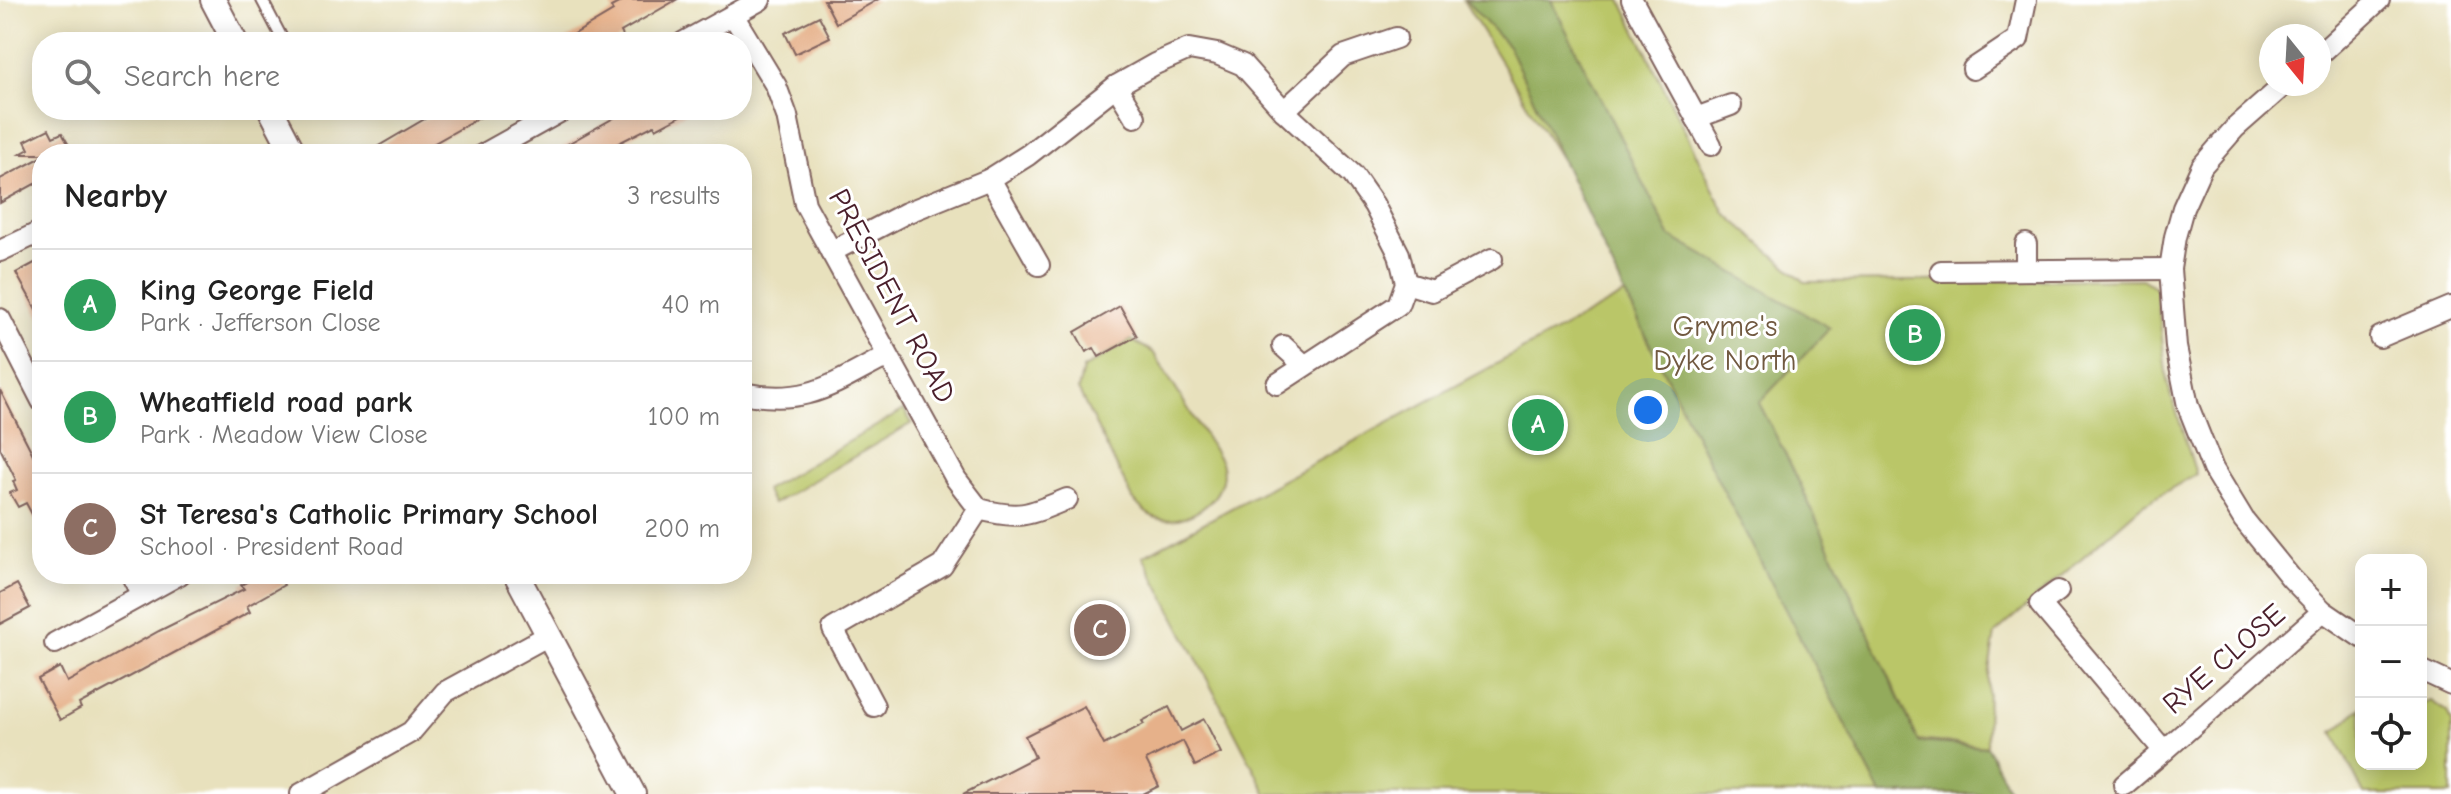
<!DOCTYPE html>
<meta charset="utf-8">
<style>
:root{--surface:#fff;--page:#f6f6f6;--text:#222;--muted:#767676;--line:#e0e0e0;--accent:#b45309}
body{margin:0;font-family:"Comic Neue",sans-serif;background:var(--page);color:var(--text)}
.controls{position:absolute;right:24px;bottom:24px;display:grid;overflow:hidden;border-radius:16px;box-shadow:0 4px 20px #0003}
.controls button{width:72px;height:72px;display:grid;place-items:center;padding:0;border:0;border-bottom:2px solid var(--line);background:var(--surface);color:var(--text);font:40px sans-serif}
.compass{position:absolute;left:2259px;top:24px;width:72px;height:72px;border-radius:50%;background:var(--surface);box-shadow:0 4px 20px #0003;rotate:162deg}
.you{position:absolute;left:1648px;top:410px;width:28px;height:28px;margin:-20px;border:6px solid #fff;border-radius:50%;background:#1a73e8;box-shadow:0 0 0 12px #1a73e833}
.badge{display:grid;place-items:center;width:52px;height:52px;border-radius:50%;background:var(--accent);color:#fff;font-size:26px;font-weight:700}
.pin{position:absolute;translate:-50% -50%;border:4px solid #fff;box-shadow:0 2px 8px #0006}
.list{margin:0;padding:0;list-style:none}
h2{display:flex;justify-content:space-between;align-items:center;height:104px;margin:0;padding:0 32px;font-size:34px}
h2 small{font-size:26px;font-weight:400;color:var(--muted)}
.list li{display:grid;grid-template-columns:52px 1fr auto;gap:24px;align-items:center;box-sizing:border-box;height:112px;padding:0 32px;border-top:2px solid var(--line)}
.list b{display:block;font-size:30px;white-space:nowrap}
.list p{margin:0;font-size:26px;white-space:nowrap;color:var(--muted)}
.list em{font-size:26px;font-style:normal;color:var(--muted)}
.icon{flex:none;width:44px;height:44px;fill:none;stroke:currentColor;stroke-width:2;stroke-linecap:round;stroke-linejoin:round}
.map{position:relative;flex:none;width:2451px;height:794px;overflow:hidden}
.search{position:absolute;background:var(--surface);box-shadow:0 4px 20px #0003;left:32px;top:32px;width:720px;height:88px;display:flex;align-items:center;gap:20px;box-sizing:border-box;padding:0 28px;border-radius:32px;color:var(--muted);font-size:30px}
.panel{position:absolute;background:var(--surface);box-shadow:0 4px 20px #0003;left:32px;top:144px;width:720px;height:440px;border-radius:32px}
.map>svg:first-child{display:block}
</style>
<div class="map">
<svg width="2451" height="794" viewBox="0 0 2451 794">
<rect width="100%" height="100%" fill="#fff"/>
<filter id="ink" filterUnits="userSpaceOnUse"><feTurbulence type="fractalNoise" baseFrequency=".0125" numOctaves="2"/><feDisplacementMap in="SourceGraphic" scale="16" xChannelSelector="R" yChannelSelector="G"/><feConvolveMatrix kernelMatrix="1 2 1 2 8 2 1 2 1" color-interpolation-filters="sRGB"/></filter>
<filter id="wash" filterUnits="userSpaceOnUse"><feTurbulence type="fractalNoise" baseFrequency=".006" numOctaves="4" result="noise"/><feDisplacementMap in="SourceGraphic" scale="32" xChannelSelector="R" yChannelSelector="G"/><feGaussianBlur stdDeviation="1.8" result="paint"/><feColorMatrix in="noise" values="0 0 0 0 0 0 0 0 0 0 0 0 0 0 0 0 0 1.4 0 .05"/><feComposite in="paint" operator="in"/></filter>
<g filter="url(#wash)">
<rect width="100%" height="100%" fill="#e8e1bd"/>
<g fill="#bac668" stroke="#82724a" stroke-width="2">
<path d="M1463,0h158l104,213 80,69 337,-3 14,9 11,93 29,93 -55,32 -146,128 -7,42 -1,71 -69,-7z"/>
<path d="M1625,294l256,500h-614l-124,-238z"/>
<path d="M1131,340l22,12 68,110c12,36 -38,69 -69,54 -8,-3 -13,-10 -19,-17l-55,-109 5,-21z"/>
<path d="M904,410l8,13 -139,81 -8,-14z"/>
<path d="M2431,701l16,11 4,10v72h-87l-31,-62 28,-24v56h60v-59z"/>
</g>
<path fill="#93ab5c" stroke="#6e6544" stroke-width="2" d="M1465,0h86l119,236 160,92 -71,75 34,66 126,273 68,5 24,47h-130l-164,-316 -92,-184 -116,-247z"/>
<g id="blocks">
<g fill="#e6b18a">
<path d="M624,0h52l-55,32 2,4 -10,6h-52l52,-31 -2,-4z"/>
<path d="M824,0h53l-41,23z"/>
<path d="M819,16l11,21 -35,17 -10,-21z"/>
<path d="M440,110h53l-78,44h-50z"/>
<path d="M628,110h64l-36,19 -2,-4 -57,29h-47z"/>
<path d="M49,129l4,8 9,-4 12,21h-54l9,-5 -4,-8z"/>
<path d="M42,157v23l-42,23v-24z"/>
<path d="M42,259v61l-26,-47z"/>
<path d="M1120,306l17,30 -38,21 -5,-9 -8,4 -11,-20z"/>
<path d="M0,390l42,82v61l-16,-30 -8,4 -8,-14 7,-3 -4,-9 3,-1 -16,-32z"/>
<path d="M261,574h16l7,11 -37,21 3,6 -171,92 2,4 -21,12 -22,-41 22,-12 7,15 92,-51 85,-42 -3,-4z"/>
<path d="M17,584l13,24 -30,16v-31z"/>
<path d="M1084,706l20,39 40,-21 -2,-3 27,-14 12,24 23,-12 17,34 -26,13 -12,-25 -37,19 13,26 -16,8h-180l72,-37 -10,-21z"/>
</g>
</g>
</g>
<g filter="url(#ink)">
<use href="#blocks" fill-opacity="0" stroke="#81635e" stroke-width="2"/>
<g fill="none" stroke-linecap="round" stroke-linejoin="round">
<defs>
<path id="service" d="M262,0l22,42"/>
<g id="minor">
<path d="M1632,0l79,145"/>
<path d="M733,15l43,71 11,30 18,88 151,275 23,30 -37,57 -109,63 41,77"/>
<path d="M684,42l76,-42"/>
<path d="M2319,55l60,-55"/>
<path d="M1973,69l45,-30 8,-39"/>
<path d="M2285,84l-50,44 -33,38 -19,42 -8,29 -5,32 6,78 12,59 25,63 31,51 47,58 32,33 38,26"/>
<path d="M1116,86l19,31"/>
<path d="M1284,111l59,-55 53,-18"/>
<path d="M1696,118l35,-13"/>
<path d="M484,154l79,-44"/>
<path d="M990,179l49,86"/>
<path d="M2026,244v26"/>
<path d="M0,251l42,-20"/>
<path d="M831,252l75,-39 84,-34 38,-24 88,-69 39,-22 34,-15 28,5 26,11 41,46 69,64 21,30 25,49 7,29 -8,22 -121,79"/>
<path d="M1941,271l229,-2"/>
<path d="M1406,283l26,8 60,-32"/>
<path d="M0,319l42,82"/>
<path d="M2380,337l71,-30"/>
<path d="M1283,346l21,19"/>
<path d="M742,393c65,13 89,-8 145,-37"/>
<path d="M979,509c40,11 50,6 88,-10"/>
<path d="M131,574l11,21"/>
<path d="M2058,591l-18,13 124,147 159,-140"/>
<path d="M55,643l125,-69"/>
<path d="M2421,670l30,14"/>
<path d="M2124,785l40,-34"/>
<path d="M301,794l110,-62 34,-40 104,-57"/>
</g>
<g id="tertiary">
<path d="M213,0l22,42"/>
<path d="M271,110l23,44"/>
<path d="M516,574l117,220"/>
</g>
</defs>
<use href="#service" stroke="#81635e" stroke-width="14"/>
<use href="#minor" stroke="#81635e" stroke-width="24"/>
<use href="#tertiary" stroke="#81635e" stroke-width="28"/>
<use href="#service" stroke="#fff" stroke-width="10"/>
<use href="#minor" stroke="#fff" stroke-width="20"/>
<use href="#tertiary" stroke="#fff" stroke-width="24"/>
</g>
</g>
<g text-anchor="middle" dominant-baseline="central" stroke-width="6" stroke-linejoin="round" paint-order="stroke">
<g font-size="30" fill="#4a1f2b" stroke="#fff">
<text transform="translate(892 296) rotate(62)">PRESIDENT ROAD</text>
<text transform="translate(2224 659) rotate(-41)">RYE CLOSE</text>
</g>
<g font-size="30" fill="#715940" stroke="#fff">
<text x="1725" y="326">Gryme's<tspan x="1725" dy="34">Dyke North</tspan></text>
</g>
</g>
</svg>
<div class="controls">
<button>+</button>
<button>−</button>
<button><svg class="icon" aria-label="locate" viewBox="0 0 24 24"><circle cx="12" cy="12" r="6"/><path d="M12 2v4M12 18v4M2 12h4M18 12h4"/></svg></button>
</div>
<svg class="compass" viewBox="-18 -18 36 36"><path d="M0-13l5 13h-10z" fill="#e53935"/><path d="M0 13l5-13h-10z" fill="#767676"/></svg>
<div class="you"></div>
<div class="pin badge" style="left:1538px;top:425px;background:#2e9e5b">A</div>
<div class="pin badge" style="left:1915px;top:335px;background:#2e9e5b">B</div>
<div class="pin badge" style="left:1100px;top:630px;background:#8d6e63">C</div>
<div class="search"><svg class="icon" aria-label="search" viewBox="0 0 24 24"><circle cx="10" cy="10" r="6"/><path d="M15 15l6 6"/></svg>Search here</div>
<section class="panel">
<h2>Nearby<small>3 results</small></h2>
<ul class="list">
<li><span class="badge" style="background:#2e9e5b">A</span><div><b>King George Field</b><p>Park · Jefferson Close</p></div><em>40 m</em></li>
<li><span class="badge" style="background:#2e9e5b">B</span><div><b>Wheatfield road park</b><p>Park · Meadow View Close</p></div><em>100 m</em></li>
<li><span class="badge" style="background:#8d6e63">C</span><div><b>St Teresa's Catholic Primary School</b><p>School · President Road</p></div><em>200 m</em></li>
</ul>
</section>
</div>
